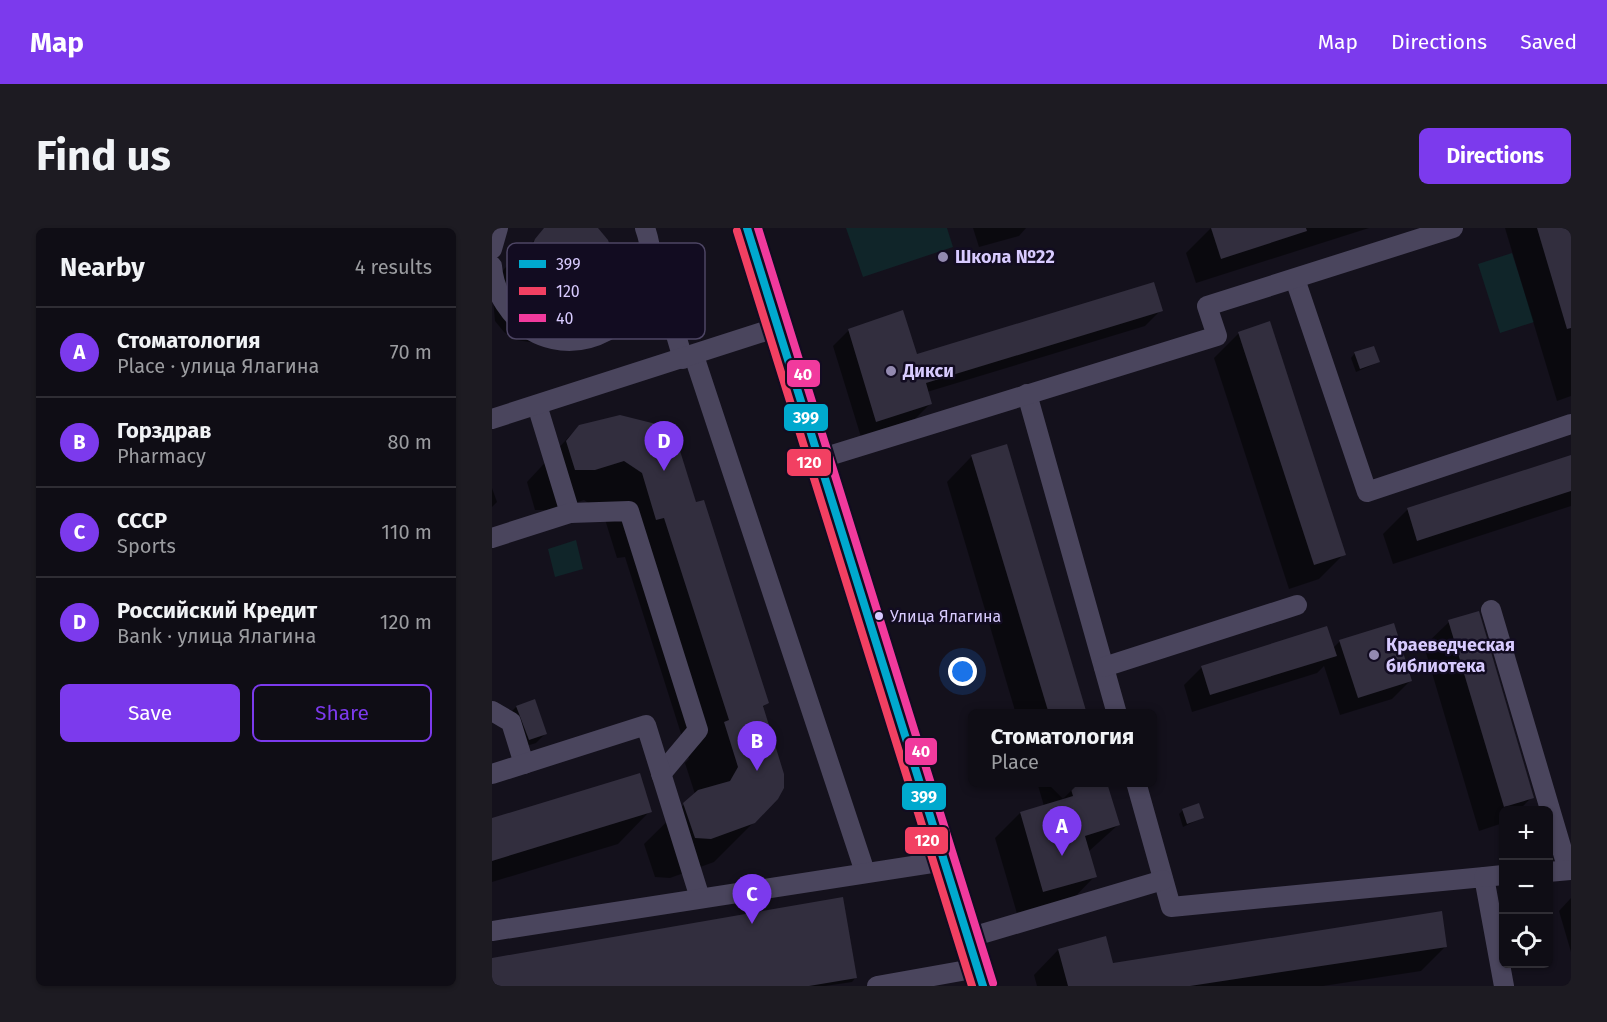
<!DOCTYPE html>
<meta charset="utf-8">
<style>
:root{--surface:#0f0d15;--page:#1d1b22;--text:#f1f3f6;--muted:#9b9ca0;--line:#2f2d34;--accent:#7c3aed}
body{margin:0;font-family:"Fira Sans",sans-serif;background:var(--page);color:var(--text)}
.controls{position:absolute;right:18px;bottom:18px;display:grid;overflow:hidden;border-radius:9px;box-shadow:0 2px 4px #0004}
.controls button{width:54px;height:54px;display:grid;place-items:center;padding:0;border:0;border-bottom:2px solid var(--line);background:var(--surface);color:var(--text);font:30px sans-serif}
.you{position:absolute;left:471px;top:444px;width:21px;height:21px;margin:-15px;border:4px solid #fff;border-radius:50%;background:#1a73e8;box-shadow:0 0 0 9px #1a73e833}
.badge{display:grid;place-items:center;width:39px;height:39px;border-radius:50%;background:var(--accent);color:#fff;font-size:20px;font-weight:700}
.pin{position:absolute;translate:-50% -50px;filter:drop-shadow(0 2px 3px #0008)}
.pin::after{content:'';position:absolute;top:32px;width:21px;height:18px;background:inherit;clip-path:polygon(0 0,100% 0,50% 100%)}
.popup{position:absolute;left:476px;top:481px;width:189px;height:78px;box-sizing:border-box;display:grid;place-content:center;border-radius:9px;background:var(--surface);filter:drop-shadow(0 2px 4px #0005);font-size:20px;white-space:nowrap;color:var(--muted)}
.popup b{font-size:22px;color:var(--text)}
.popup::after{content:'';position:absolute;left:50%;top:100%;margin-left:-12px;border:12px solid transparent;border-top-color:var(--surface)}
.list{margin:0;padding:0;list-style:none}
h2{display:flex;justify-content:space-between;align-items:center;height:78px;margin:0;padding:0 24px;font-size:26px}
h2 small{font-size:20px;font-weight:400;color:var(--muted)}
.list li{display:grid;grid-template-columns:39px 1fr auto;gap:18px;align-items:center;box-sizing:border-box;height:90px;padding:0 24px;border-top:2px solid var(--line)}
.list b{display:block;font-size:22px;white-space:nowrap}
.list p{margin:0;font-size:20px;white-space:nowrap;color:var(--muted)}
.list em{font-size:20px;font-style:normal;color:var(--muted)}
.actions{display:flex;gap:12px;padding:18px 24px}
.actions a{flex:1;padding:14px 0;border:2px solid var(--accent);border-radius:9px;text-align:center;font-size:21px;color:var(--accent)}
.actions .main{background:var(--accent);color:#fff}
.icon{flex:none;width:33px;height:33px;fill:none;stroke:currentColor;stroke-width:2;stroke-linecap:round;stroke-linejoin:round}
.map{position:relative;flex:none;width:1079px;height:758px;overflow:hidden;border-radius:9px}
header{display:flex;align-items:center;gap:36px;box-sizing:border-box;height:84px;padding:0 30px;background:var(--accent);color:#fff}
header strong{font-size:28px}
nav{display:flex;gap:33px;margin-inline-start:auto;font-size:21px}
.intro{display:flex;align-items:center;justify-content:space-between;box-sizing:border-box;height:144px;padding:0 36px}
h1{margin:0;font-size:42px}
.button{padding:15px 27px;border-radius:9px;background:var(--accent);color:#fff;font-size:21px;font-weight:700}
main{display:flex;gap:36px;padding:0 36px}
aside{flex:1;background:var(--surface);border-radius:9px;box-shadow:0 2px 4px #0004}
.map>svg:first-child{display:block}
</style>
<header>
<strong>Map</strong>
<nav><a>Map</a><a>Directions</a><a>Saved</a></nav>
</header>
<div class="intro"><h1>Find us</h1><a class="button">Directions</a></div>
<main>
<aside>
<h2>Nearby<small>4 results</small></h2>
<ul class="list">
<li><span class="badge">A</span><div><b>Стоматология</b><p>Place · улица Ялагина</p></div><em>70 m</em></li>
<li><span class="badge">B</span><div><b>Горздрав</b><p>Pharmacy</p></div><em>80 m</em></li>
<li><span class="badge">C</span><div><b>СССР</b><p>Sports</p></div><em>110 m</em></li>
<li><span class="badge">D</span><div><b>Российский Кредит</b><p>Bank · улица Ялагина</p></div><em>120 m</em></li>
</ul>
<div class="actions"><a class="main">Save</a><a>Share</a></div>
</aside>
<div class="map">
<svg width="1079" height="758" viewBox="0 0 1079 758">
<rect width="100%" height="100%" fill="#14111c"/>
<g fill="#102529">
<path d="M354,0h101l6,19 -90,30z"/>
<path d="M1020,25l22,69 -34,11 -22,-69z"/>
<path d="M84,312l7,29 -28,8 -7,-28z"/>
</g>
<g fill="#0007">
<path d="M55,0h48l2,65 -41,40 -12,7 -14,2 -14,-2 -12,-8 -9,-11 -3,-33 12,-19z"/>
<path d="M481,0h53l-7,8 -40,11z"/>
<path d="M719,0h158l-173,55 -10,-30z"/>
<path d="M1013,0h63l3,10v158l-14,5z"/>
<path d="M669,82l-16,16 -218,66 4,11 -16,16 -54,18 -28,-91 16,-16 67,26z"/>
<path d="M747,105l105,221 -25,25 -30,10 -75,-231z"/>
<path d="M863,125l24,9 -23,10 -5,-14z"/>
<path d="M87,198l116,77 72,200 -5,5 -8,114 -40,40 -44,16 -15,-1 -11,-33 51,-50 -10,-31 4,-4 -64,-202 -8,1 -14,-45 -19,-13 -30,10h-19l-8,-28z"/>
<path d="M480,228l113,258h-69l-69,-232z"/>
<path d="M1079,228v50l-178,58 -10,-30 25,-25z"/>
<path d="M0,260l5,14 -5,5z"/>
<path d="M957,394l83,175 -13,13h-16v13l-24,8 -55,-185z"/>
<path d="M848,413l70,40 -18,18 -52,16 -16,-49 -7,7 -125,39 -8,-27 18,-18 131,-19z"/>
<path d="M42,473l11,33 -9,9 -16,5 -13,-32 9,-9z"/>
<path d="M545,554h69l12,43 -30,27 7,24 -25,26 -52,15 -23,-79 25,-25 24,-7z"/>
<path d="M691,582l19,8 -19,9 -4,-13z"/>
<path d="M158,583l-32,33 -126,38v-62z"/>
<path d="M1079,670v54l-12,-41z"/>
<path d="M953,719l-24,24 -98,15h-286l-3,-11 24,-25 54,15z"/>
<path d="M0,731l364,18 -4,5 -27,4h-333z"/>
</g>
<g fill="#322e3e">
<path d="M52,0h54l10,12 5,14v15l-6,13 -9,12 -13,7 -15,2 -14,-3 -13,-7 -9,-12 -5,-14v-14l6,-14z"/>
<path d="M719,0h95l1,3 -86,28z"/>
<path d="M1045,0h34v100l-4,1z"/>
<path d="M662,54l9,29 -237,72 6,21 -56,18 -28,-93 55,-19 14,44z"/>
<path d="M778,93l76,234 -32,10 -76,-233z"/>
<path d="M882,118l6,16 -20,7 -6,-17z"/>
<path d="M128,187l40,10 16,13 20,64 8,-2 65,203 -6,3 21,68v14l-6,11 -23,24 -44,16 -16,-1 -12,-35 15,-13 32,-9 8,-14 -14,-45 5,-2 -65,-202 -8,2 -14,-47 -18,-12 -29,9h-20l-9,-29 13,-16z"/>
<path d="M515,216l80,270h-38l-78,-259z"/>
<path d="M1079,227v36l-154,50 -10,-33z"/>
<path d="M987,383l55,187 -30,9 -56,-187z"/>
<path d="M902,395l18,58 -54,17 -19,-58z"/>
<path d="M835,398l10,30 -127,39 -9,-29z"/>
<path d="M43,471l12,35 -18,6 -13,-34z"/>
<path d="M148,545l12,39 -160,49v-43z"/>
<path d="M577,555h38l13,42 -35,11 12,41 -54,15 -23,-80 53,-16z"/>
<path d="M707,575l5,15 -17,6 -5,-15z"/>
<path d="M351,669l14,81 -48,8h-317v-28z"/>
<path d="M950,683l5,36 -257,39h-122l-10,-37 48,-13 7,27z"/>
</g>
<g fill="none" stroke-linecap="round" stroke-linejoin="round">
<g stroke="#4a455d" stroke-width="20">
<path d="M255,0l236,758"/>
<path d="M0,21l6,-21"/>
<path d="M162,32l29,99"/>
<path d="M0,38c1,14 6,27 13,38 52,81 173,16 140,-76"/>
<path d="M803,51l72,213 204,-68"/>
<path d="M202,128l171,516"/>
<path d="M535,166l90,320"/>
<path d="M45,177l33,108"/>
<path d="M0,191l286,-92"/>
<path d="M327,231l398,-123 -10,-30 246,-78"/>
<path d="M0,310l78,-25 59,-2 69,219 -37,44"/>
<path d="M999,382l77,260"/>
<path d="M612,439l193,-62"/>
<path d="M0,483l19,11 13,42"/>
<path d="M0,546l154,-49 54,173"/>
<path d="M644,554l35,125 313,-30 20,109"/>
<path d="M1056,644l23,-2"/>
<path d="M992,649l19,-2"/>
<path d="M0,703l453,-70"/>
<path d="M476,710l195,-58"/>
<path d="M385,758l101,-18"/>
</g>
<defs>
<path id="bus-1" d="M255,0l236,758"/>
<path id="bus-2" d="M245,3l235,755"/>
<path id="bus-3" d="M266,0l235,755"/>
</defs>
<use href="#bus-1" stroke="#120c21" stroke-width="12"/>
<use href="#bus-2" stroke="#120c21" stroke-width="12"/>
<use href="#bus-3" stroke="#120c21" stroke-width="12"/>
<use href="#bus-1" stroke="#00a9ce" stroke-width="8"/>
<use href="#bus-2" stroke="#f24062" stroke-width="8"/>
<use href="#bus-3" stroke="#f13a9d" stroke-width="8"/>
</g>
<g fill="#938ab0" stroke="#120c21" stroke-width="2">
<circle cx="451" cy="29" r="6"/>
<circle cx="399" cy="143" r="6"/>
<circle cx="882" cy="427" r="6"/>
</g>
<circle fill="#d8cbff" stroke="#120c21" stroke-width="2" cx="387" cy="388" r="5"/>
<g text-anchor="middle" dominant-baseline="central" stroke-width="5" stroke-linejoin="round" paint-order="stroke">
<g font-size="16" fill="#d8cbff" stroke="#120c21" text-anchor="start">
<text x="398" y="388">Улица Ялагина</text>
</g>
<g font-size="18" font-weight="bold" fill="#d8cbff" stroke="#120c21" text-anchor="start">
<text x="463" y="29">Школа №22</text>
<text x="411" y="143">Дикси</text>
<text x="894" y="417">Краеведческая<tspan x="894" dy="21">библиотека</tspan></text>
</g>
</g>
<rect x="15" y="15" width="198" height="96" rx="9" fill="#120c21" stroke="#4d4564" stroke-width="1.5"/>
<rect x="27" y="32" width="27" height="8" fill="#00a9ce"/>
<rect x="27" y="59" width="27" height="8" fill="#f24062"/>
<rect x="27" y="86" width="27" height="8" fill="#f13a9d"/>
<g font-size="16" fill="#d8cbff">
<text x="64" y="42">399</text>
<text x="64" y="69">120</text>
<text x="64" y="96">40</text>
</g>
<g stroke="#120c21" stroke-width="2">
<rect x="294" y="131" width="35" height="29" rx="6" fill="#f13a9d"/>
<rect x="291" y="175" width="46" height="29" rx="6" fill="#00a9ce"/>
<rect x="294" y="220" width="46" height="29" rx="6" fill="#f24062"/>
<rect x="412" y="509" width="34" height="29" rx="6" fill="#f13a9d"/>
<rect x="409" y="554" width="46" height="29" rx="6" fill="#00a9ce"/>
<rect x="412" y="598" width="45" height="29" rx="6" fill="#f24062"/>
</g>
<g font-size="16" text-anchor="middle" font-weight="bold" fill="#fff">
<text x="311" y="152">40</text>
<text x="314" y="195">399</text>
<text x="317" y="240">120</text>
<text x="429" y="529">40</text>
<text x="432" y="574">399</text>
<text x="435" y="618">120</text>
</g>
</svg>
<div class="controls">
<button>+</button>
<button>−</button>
<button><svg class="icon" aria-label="locate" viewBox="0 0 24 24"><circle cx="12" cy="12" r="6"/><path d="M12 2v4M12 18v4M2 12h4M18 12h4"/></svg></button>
</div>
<div class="you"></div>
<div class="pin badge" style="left:570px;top:628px">A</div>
<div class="popup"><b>Стоматология</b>Place</div>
<div class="pin badge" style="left:265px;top:543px">B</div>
<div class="pin badge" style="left:260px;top:696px">C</div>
<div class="pin badge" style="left:172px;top:243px">D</div>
</div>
</main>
